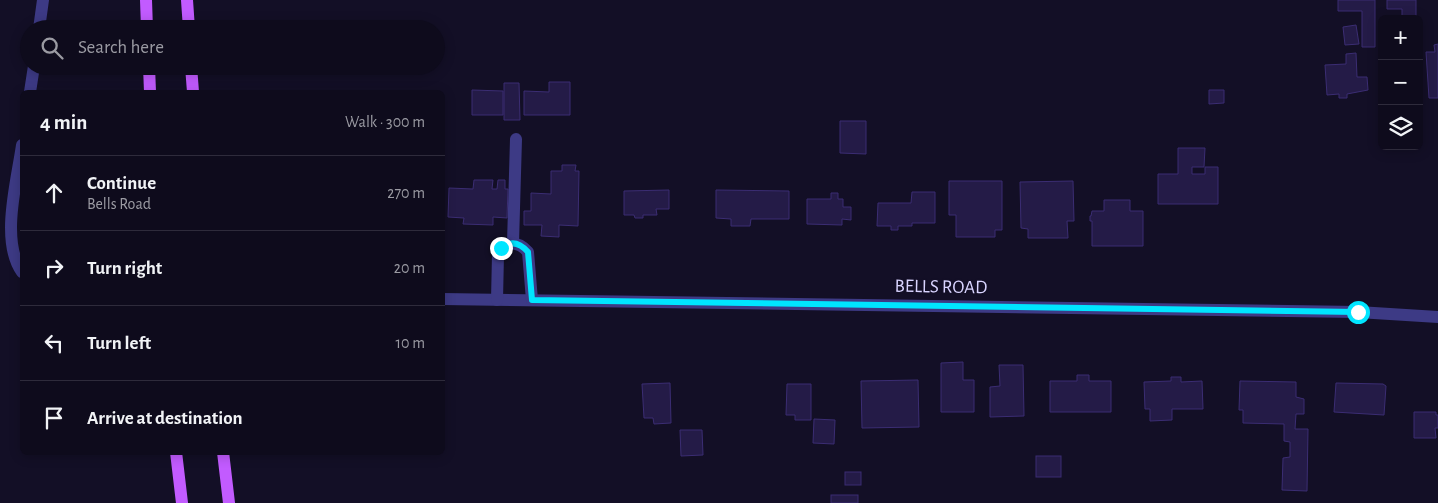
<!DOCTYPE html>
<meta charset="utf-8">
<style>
:root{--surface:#0e0b1c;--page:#171425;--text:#f1f3f6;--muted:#9b9ba3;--line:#2e2b3b}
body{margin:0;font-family:"Alegreya Sans",sans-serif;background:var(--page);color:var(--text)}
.controls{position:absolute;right:15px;top:15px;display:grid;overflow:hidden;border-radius:8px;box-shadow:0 2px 12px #0003}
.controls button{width:45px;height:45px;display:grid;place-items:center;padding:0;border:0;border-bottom:1px solid var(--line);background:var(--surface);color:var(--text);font:25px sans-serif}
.stop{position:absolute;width:15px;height:15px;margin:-11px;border:4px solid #00e5ff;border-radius:50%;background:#fff}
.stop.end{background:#00e5ff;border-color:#fff;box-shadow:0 1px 5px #0008}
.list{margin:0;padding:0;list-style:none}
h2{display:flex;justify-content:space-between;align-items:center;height:65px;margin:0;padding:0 20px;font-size:21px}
h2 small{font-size:16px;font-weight:400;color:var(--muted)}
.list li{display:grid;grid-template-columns:32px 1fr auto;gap:15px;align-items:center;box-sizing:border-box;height:75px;padding:0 20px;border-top:1px solid var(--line)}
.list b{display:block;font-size:19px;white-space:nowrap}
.list p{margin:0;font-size:16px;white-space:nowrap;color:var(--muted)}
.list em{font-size:16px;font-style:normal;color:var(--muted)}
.icon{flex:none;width:28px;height:28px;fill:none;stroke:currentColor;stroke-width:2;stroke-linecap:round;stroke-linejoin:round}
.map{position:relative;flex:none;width:1438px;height:503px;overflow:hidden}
.search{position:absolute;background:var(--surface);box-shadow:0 2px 12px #0003;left:20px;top:20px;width:425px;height:55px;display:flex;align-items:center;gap:12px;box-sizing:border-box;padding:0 18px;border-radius:28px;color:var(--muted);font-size:19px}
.panel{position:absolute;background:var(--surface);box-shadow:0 2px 12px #0003;left:20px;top:90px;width:425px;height:365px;border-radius:8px}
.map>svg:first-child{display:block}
</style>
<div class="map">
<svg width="1438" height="503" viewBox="0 0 1438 503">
<rect width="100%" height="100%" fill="#130f26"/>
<g fill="#241b47" stroke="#3b2d73">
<path d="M1338,0h37v47h-13v-36h-24z"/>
<path d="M1387,0h29v16l-14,1v-8h-15z"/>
<path d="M1356,25l3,19 -14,1 -2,-18z"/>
<path d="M1438,44v54h-9l-3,-46h9l-1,-7z"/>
<path d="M1356,53l1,24h10l1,13 -21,4v4h-8v-4l-12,1 -2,-30 21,-1v-10z"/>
<path d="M549,82h21v33h-46v-24l25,1z"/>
<path d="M504,83h15l1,37h-16z"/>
<path d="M472,90l31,1v24h-31z"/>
<path d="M1209,90h15v13l-15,1z"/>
<path d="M840,121h26v33l-26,-1z"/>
<path d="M1178,148h27l-1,19h-12v7h13v-7h13v37h-60v-30h20z"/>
<path d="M562,165h14l-1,6h4l-1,55 -19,-1v12l-18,-1 1,-11h-18v-14h7v-18l20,1v-23h11z"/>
<path d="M474,180h19l-1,9h5l1,-9h7v9h3l-1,29 -14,-1v8l-30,-1 1,-6 -16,-1 1,-29 24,1z"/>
<path d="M949,181h53v49h-7v7h-39v-22h-7z"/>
<path d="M1073,181l1,40h-7l1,17h-40v-9l-7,-1 -1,-46z"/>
<path d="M669,190v19h-13l1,6h-14v3h-8l-1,-3h-10v-24z"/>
<path d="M716,190l73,1v28h-38l-1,7h-19v-7l-15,-1z"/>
<path d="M912,192h23v31h-23v3h-14v4h-7v-4h-14l1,-23h33z"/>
<path d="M831,193h7v6h5v8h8v13l-9,-1v6l-35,-1v-25h24z"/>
<path d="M1104,200h26v11h13v35h-51v-25h-2v-5h1l1,-5h12z"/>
<path d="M963,362v18h11v32h-33v-49z"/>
<path d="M999,365h24l1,51 -34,1v-30l10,-1z"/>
<path d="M1077,375h12v6h22v31h-61v-31h27z"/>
<path d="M1171,377h10v5l21,-1 1,28h-31v11l-22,1v-12h-5l-1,-27 27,-1z"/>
<path d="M918,380l1,47 -57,1 -1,-47z"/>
<path d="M1240,381l56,1v15l8,2v15h-8l-1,15h13l-1,62 -25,-1 1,-32 7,-1v-15l-6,-1v-17l-41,-1v-13h-4z"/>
<path d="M670,383l1,40 -17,1 -1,-6h-9l-2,-34z"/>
<path d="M1336,383l47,1 3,2 -2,29 -50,-3z"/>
<path d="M787,384h24v36h-16v-5h-9z"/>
<path d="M1414,412h22v3h2v13h-3l1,10h-22z"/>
<path d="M814,419l21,1 -1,24 -21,-1z"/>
<path d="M680,430h22l1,25 -22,1z"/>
<rect x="1036" y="456" width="25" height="21"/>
<rect x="845" y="472" width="16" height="13"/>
<rect x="831" y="495" width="27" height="8"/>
</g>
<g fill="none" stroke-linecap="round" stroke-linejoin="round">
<g stroke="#3d3a85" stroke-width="12">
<path d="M39,29l4,-29"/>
<path d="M30,92l4,-26"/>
<path d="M22,145c-5,36 -22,96 0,127"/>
<path d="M513,243l3,-104"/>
<path d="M442,299l916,13 80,5"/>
<path d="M497,300l1,-46c7,-14 20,-13 30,-2l4,48"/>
</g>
<g stroke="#c25bff" stroke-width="12">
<path d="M146,0l1,29"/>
<path d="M187,0l2,29"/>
<path d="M149,66l1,26"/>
<path d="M191,66l2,26"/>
<path d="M176,452l6,51"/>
<path d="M223,452l6,51"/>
</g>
</g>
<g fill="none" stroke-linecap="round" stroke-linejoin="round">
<path stroke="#00e5ff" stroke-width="6" d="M501,248c10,-8 19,-5 27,4l4,48 826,12"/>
</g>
<g text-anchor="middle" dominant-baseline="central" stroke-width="4" stroke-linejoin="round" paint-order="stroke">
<g font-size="19" fill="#d9d4ff" stroke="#130f26">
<text transform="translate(941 287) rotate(1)">BELLS ROAD</text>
</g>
</g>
</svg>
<div class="controls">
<button>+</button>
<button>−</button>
<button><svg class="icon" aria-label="layers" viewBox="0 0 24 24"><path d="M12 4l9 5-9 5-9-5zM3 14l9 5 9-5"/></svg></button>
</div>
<div class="stop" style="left:1358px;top:312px"></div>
<div class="stop end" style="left:501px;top:248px"></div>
<div class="search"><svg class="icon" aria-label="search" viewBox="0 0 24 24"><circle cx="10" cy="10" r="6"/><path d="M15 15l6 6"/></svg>Search here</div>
<section class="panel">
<h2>4 min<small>Walk · 300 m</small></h2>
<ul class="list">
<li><svg class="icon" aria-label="ahead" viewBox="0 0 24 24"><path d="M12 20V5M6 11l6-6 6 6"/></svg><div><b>Continue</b><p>Bells Road</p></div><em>270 m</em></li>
<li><svg class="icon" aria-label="right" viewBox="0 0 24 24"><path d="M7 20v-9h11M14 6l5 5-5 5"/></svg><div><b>Turn right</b></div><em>20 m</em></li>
<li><svg class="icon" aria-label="left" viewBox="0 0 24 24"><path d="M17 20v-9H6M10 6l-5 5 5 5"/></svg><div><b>Turn left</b></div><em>10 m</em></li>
<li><svg class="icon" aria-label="arrive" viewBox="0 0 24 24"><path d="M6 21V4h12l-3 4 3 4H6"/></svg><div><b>Arrive at destination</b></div></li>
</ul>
</section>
</div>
